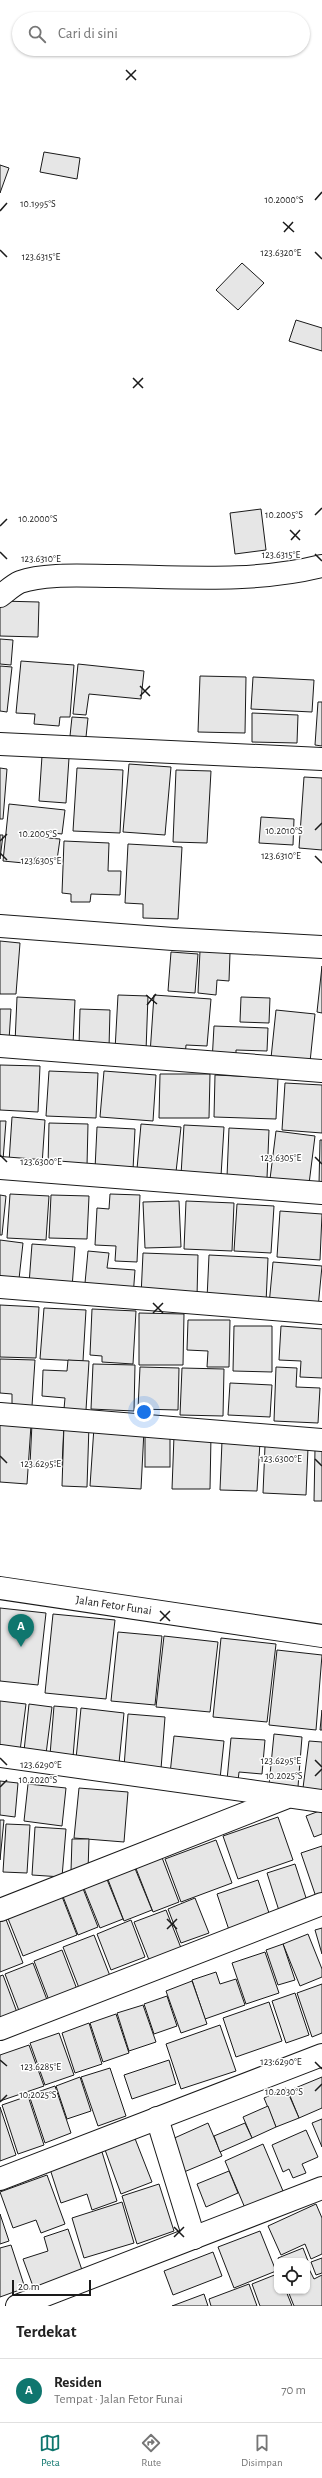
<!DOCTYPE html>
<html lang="id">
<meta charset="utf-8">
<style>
:root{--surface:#fff;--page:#f6f6f6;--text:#222;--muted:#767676;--line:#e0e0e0;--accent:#0f766e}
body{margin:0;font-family:"Alegreya Sans",sans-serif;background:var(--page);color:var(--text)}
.controls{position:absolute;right:12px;bottom:12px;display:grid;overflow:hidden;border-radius:8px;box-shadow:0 1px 3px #0004}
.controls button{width:36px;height:36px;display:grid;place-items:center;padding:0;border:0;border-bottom:1px solid var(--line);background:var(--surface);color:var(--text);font:20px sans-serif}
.scale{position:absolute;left:12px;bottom:10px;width:79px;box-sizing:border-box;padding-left:4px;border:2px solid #1a1a1a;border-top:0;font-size:11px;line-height:14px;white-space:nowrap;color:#1a1a1a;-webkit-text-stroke:3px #fff;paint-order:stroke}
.you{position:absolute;left:144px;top:1412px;width:14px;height:14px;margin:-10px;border:3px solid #fff;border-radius:50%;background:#1a73e8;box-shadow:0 0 0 6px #1a73e833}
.badge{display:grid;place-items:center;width:26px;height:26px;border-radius:50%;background:var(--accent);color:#fff;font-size:13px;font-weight:700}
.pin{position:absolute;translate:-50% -33px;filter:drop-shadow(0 1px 2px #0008)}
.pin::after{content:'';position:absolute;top:21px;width:14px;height:12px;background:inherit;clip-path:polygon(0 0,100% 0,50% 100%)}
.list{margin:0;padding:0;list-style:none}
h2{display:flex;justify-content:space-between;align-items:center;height:52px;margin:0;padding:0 16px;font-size:17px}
h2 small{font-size:13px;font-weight:400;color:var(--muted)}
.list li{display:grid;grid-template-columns:26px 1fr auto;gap:12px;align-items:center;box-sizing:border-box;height:64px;padding:0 16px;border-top:1px solid var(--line)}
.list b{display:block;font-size:15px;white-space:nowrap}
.list p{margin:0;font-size:13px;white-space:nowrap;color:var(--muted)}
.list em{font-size:13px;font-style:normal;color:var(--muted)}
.icon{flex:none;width:22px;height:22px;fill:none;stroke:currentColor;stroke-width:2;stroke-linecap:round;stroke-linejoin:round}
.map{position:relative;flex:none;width:322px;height:2306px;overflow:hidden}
.search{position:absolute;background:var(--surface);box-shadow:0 1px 3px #0004;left:12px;right:12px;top:12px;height:44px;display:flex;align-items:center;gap:10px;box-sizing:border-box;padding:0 14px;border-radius:22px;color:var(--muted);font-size:15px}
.sheet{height:116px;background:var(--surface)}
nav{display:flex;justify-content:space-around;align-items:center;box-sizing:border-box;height:56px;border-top:1px solid var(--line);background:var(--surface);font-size:11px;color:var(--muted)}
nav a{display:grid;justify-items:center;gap:2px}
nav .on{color:var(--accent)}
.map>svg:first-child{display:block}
</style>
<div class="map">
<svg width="322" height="2306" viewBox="0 0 322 2306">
<rect width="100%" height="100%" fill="#fff"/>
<g fill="#e6e6e6" stroke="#1a1a1a">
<path d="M44,152l36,6 -3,21 -37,-7z"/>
<path d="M0,165l9,3 -9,25z"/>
<path d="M242,263l22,20 -26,27 -22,-20z"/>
<path d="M296,320l26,8v23l-33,-10z"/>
<path d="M261,509l5,41 -31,4 -5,-41z"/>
<path d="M0,601l39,1 -1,35 -38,-1z"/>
<path d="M0,639l13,1 -2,25 -11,-1z"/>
<path d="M21,661l53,4 -4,52h-10l-1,9 -25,-2 1,-10 -19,-1z"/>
<path d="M78,664l66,7 -3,28 -52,-5 -3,21 -13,-1z"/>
<path d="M0,666l12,1 -5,45 -7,-1z"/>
<path d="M200,676l46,1 -1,56 -47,-1z"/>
<path d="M253,677l61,3 -2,32 -61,-3z"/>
<path d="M318,702h4v44l-7,-1z"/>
<path d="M252,713l46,2 -1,28 -45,-1z"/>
<path d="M72,717l16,1 -2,19 -16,-1z"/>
<path d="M42,756l27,2 -3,45 -27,-2z"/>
<path d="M129,764l42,3 -6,68 -42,-3z"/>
<path d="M0,768l7,1 -4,50h-3z"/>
<path d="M77,768l46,2 -3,63 -47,-2z"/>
<path d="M176,770l35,1 -4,72 -34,-1z"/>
<path d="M304,777l18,1v72l-23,-2z"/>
<path d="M9,804l56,6 -3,24 -25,-3v6l23,2 -3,21 -22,-2 -1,6 -31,-3z"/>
<path d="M261,817l33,2 -1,26 -34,-2z"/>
<path d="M0,835h3l-3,24z"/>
<path d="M64,841l45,2 -1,28h13l-1,24 -29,-1 -1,8h-19v-8l-9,-1z"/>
<path d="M128,844l54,3 -4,72 -35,-1v-14l-18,-1z"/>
<path d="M0,941l20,2 -4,51h-16z"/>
<path d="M200,951l30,2 -1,28 -12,-1 -1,15 -18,-2z"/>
<path d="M171,952l27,2 -3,39 -27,-2z"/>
<path d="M322,966v47l-5,-1z"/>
<path d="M118,995l30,1 -2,55 -31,-1z"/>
<path d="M154,995l57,4 -4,47 -21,-1 -1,12 -35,-3z"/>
<path d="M17,997l58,3 -2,45 -58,-2z"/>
<path d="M241,997l29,1 -1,25 -29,-1z"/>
<path d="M0,1009h11l-2,31 -9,-1z"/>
<path d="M80,1009l30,1 -1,38 -30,-1z"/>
<path d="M276,1010l39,4 -5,48 -39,-4z"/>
<path d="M214,1026l54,2 -1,23 -31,-1v13l-24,-1z"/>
<path d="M0,1065l40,1 -2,46 -38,-2z"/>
<path d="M49,1071l49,2 -2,45 -50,-2z"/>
<path d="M104,1071l52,4 -3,46 -53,-4z"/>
<path d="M160,1074h50l-1,44h-50z"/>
<path d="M215,1075l63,3 -2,41 -62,-2z"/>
<path d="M285,1083l37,2v48l-40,-3z"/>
<path d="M12,1117l33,3 -3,45 -33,-3z"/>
<path d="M0,1121h6l-3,39h-3z"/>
<path d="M49,1123l39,1 -1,42h-39z"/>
<path d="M141,1124l40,3 -5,45 -39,-3z"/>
<path d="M184,1125l40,2 -3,49 -40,-1z"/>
<path d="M97,1127l38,2 -2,41 -38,-1z"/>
<path d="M229,1128l40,2 -2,48 -40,-1z"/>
<path d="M276,1131l39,5 -6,48 -39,-5z"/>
<path d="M320,1140h2v45l-3,-1z"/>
<path d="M10,1194l39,2 -3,44 -39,-2z"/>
<path d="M110,1194l30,1 -3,67 -22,-1 1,-15 -21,-1 2,-37 12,1z"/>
<path d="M0,1195l6,1 -4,39h-2z"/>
<path d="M51,1195l38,1 -2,43 -38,-1z"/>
<path d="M179,1201l2,46 -36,1 -2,-46z"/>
<path d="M186,1201l48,2 -2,48 -48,-2z"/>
<path d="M237,1204l37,2 -3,47 -37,-2z"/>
<path d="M280,1211l42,3 -2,46 -43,-3z"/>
<path d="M0,1240l23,3 -5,45 -18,-2z"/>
<path d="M32,1244l43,3 -3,41 -43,-4z"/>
<path d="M88,1251l21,2 -2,15 28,2 -2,27 -49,-3z"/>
<path d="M143,1253l55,2 -1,42 -56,-1z"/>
<path d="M209,1255l59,3 -2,45 -59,-4z"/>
<path d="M273,1262l49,4 -4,42 -49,-3z"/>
<path d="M0,1305l39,2 -3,51 -36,-1z"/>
<path d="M44,1308l42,2 -3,51 -43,-2z"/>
<path d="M92,1309l44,2 -3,53 -31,-2v-6l-12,-1z"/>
<path d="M139,1313l45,1 -1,51h-44z"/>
<path d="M188,1320h42l-1,47h-22l1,-16 -21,-1z"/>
<path d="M234,1326h38v46l-39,-1z"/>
<path d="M281,1326l41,3v49l-22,-1 1,-16 -22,-1z"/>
<path d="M0,1359l35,1 -3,46 -20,-1v-11l-12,-1z"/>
<path d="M68,1360l21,1 -3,49 -22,-1 1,-11 -23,-2 1,-26 24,1z"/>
<path d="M93,1364l42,1 -1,46 -43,-2z"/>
<path d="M140,1367l39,1 -1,42 -40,-1z"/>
<path d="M276,1367l21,1 -1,19 24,1 -2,35 -44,-2z"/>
<path d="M182,1368l42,1 -1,47 -43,-1z"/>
<path d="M230,1383l42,2 -2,32 -42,-2z"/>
<path d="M0,1423l31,2 -4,59 -27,-2z"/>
<path d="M32,1423l32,1 -2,42 -32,-1z"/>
<path d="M64,1424l25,1 -2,62 -25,-1z"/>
<path d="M94,1427l50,3 -3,59 -51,-3z"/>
<rect x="145" y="1435" width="25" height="32"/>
<path d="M174,1436h37l-1,53h-38z"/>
<path d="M222,1441l38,1 -3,49 -37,-1z"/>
<path d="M265,1446l43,2 -2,47 -43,-2z"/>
<path d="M315,1449h7v52h-8z"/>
<path d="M0,1608l46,5 -8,72 -38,-4z"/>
<path d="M53,1614l62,6 -9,79 -61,-6z"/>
<path d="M118,1632l44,4 -7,69 -44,-4z"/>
<path d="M164,1636l54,6 -8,70 -54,-5z"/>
<path d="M221,1638l55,6 -9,78 -54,-5z"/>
<path d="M277,1650l45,5 -6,75 -47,-5z"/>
<path d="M0,1701l26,3 -6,47 -20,-2z"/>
<path d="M29,1704l23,3 -6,47 -22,-3z"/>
<path d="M54,1706l23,2 -4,49 -23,-2z"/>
<path d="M81,1708l43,5 -5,50 -43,-4z"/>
<path d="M322,1710v20h-2z"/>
<path d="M128,1714l37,3 -4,52 -37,-2z"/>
<path d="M274,1734l28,3 -4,50 -29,-2z"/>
<path d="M174,1736l50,5 -4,38 -50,-5z"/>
<path d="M231,1738l34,2 -3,34 -23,-2 -1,9 -11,-1z"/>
<path d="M309,1741l13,1v48l-19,-2z"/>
<path d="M0,1781l18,2 -3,34 -15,-2z"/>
<path d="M28,1784l38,4 -4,38 -38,-5z"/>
<path d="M79,1788l49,4 -4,50 -50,-4z"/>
<path d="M322,1810v24l-8,3 -8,-21z"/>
<path d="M278,1817l15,43 -55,19 -15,-43z"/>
<path d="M0,1820h4l-4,40z"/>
<path d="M6,1824l24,1 -3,48 -24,-1z"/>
<path d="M35,1827l31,2 -4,48 -30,-2z"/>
<path d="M72,1839h17l-1,32h-17z"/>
<path d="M216,1840l16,43 -51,19 -16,-43z"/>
<path d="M322,1846v49l-6,2 -15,-44z"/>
<path d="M161,1855l18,47 -26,10 -18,-46z"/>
<path d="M295,1864l14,43 -28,10 -14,-44z"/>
<path d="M134,1866l18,44 -28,11 -17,-44z"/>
<path d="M106,1877l17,42 -23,9 -17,-42z"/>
<path d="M258,1880l12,36 -41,14 -12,-36z"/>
<path d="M82,1886l16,41 -20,8 -16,-41z"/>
<path d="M61,1894l16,41 -54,21 -16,-40z"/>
<path d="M195,1898l14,35 -28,10 -13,-34z"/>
<path d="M166,1910l17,43 -32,12 -17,-43z"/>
<path d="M5,1917l18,46 -23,9v-53z"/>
<path d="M131,1920l14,37 -34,13 -14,-36z"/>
<path d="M322,1928v26l-7,-24z"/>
<path d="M308,1934l14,35v8l-22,9 -17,-42z"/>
<path d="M94,1935l18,46 -31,12 -18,-46z"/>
<path d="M283,1944l12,36 -17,5 -12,-35z"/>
<path d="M62,1950l16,42 -28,11 -16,-42z"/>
<path d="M265,1952l14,41 -33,11 -14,-41z"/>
<path d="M33,1963l16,42 -28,11 -16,-42z"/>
<path d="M216,1972l4,12 16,-5 9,26 -40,14 -13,-39z"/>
<path d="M3,1975l15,40 -18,7v-46z"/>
<path d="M192,1981l15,43 -26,9 -15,-42z"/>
<path d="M322,1984v49l-10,4 -15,-44z"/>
<path d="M295,1993l14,42 -23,8 -14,-42z"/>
<path d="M167,1996l10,30 -23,8 -10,-30z"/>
<path d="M269,2002l13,39 -46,16 -13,-39z"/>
<path d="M143,2005l13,37 -27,9 -12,-38z"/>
<path d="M116,2014l13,39 -26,9 -13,-39z"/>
<path d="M89,2023l13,41 -27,9 -13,-40z"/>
<path d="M220,2025l16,46 -55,18 -15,-45z"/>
<path d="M59,2033l15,42 -29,10 -15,-42z"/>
<path d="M29,2045l15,41 -44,15v-46z"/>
<path d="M169,2060l7,24 -44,15 -8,-24z"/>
<path d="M110,2068l16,48 -28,10 -17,-49z"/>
<path d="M80,2077l11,34 -24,8 -11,-33z"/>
<path d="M322,2077v31l-23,10 -11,-27z"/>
<path d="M55,2086l16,47 -26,10 -16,-48z"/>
<path d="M286,2088l13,30 -23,9 -12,-29z"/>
<path d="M28,2096l16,49 -26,9 -16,-49z"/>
<path d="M268,2106l8,21 -24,11 -9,-21z"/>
<path d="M0,2107l16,48 -16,6z"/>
<path d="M322,2119v28l-10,-24z"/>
<path d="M208,2123l14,33 -38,16 -14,-32z"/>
<path d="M245,2123l7,15 -32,14 -6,-16z"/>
<path d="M306,2130l12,27 -16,7 4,9 -13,5 -4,-9 -6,3 -11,-27z"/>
<path d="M134,2136l18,46 -31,12 -17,-47z"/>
<path d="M263,2144l20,47 -38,17 -20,-47z"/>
<path d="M102,2152l15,49 -25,9 -5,-16 -26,9 -11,-34z"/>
<path d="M229,2171l9,22 -32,14 -9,-23z"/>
<path d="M47,2175l18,49 -24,9 -5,-13 -23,8 -13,-36z"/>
<path d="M159,2184l15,47 -37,13 -15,-48z"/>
<path d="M122,2202l12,41 -50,15 -12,-40z"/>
<path d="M316,2204l6,14v36l-11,5 -6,-15 -24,11 -13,-29z"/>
<path d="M0,2214l9,27 -9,3z"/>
<path d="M68,2229l15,44 -49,16 -11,-30 25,-8 -4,-14z"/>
<path d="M260,2231l16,40 -42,17 -16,-41z"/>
<path d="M11,2245l14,43 -25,9v-49z"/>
<path d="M303,2248l5,13h-29l-1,-3z"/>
<path d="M213,2252l9,24 -49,19 -9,-24z"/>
<path d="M322,2258v15l-6,2 -5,-13z"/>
<path d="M307,2265l7,14 8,-4v31h-28l-6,-15h19z"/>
<path d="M277,2274v17h9l6,15h-32l-8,-22z"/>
<path d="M249,2284l8,22h-46l-2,-7z"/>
<path d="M204,2294l4,12h-36z"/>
</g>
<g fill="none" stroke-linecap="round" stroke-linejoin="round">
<defs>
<g id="street">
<path d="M0,596c6,-4 13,-11 20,-14 25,-9 66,-6 94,-6 68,1 141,7 208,-10"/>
<path d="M0,744l322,15"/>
<path d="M0,926l173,13 149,8"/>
<path d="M0,1046l322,25"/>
<path d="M0,1168l322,25"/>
<path d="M0,1287l322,26"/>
<path d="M0,1414l322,26"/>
<path d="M0,1756l322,45"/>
<path d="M0,1910l285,-112"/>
<path d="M0,2029l322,-125"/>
<path d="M157,2118l37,120"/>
<path d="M0,2179l322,-124"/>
<path d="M17,2306l305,-118"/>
</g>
<g id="secondary">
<path id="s1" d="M0,1588l322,48"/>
</g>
</defs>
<use href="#street" stroke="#1a1a1a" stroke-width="24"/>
<use href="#secondary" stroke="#1a1a1a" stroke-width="24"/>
<use href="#street" stroke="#fff" stroke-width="22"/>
<use href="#secondary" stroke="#fff" stroke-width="22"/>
</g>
<path fill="none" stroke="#1a1a1a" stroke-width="1.5" d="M126,70l10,10M126,80l10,-10M315,200l7,-8M0,211l7,-8M283,222l11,10M284,232l9,-10M0,250l7,7M315,252l7,7M133,378l10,10M133,388l10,-10M315,515l7,-7M0,526l7,-7M290,530l10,10M291,540l9,-10M0,552l7,7M315,554l7,7M140,686l10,10M140,696l10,-10M315,830l7,-7M0,841l7,-7M0,853l7,7M315,856l7,7M146,995l11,9M147,1005l9,-11M0,1155l7,7M315,1157l7,7M153,1303l10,10M153,1313l10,-10M0,1456l7,7M315,1459l7,7M160,1611l10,10M160,1621l10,-10M0,1758l7,7M315,1760l7,7M315,1776l7,-7M0,1787l7,-7M167,1919l10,10M167,1929l10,-10M0,2060l7,6M315,2062l7,7M315,2091l7,-7M0,2102l7,-7M174,2227l10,10M174,2237l10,-10"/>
<g text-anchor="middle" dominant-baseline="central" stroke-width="3" stroke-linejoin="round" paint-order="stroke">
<g font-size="12" fill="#1a1a1a" stroke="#fff">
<text stroke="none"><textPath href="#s1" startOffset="115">Jalan Fetor Funai</textPath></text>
</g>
</g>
<g font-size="10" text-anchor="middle" fill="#1a1a1a" stroke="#fff" stroke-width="3" stroke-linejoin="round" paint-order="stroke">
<text x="284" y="203">10.2000°S</text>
<text x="38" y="207">10.1995°S</text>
<text x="281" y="256">123.6320°E</text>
<text x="41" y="260">123.6315°E</text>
<text x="284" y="518">10.2005°S</text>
<text x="38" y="522">10.2000°S</text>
<text x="281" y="558">123.6315°E</text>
<text x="41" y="562">123.6310°E</text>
<text x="284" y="834">10.2010°S</text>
<text x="38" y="837">10.2005°S</text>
<text x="281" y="859">123.6310°E</text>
<text x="41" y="864">123.6305°E</text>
<text x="281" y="1161">123.6305°E</text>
<text x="41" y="1165">123.6300°E</text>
<text x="281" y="1462">123.6300°E</text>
<text x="41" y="1467">123.6295°E</text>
<text x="281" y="1764">123.6295°E</text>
<text x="41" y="1768">123.6290°E</text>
<text x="284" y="1779">10.2025°S</text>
<text x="38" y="1783">10.2020°S</text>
<text x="281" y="2065">123.6290°E</text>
<text x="41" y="2070">123.6285°E</text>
<text x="284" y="2095">10.2030°S</text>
<text x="38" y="2098">10.2025°S</text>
</g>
</svg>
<div class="controls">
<button><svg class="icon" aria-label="locate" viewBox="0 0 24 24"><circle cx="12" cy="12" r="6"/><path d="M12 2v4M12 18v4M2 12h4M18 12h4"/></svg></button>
</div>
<div class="scale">20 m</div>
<div class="you"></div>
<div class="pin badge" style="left:21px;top:1647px">A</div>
<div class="search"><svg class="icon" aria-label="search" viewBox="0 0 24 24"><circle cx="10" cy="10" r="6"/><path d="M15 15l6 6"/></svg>Cari di sini</div>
</div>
<section class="sheet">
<h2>Terdekat<small></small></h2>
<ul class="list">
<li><span class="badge">A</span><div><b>Residen</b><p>Tempat · Jalan Fetor Funai</p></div><em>70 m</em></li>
</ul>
</section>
<nav>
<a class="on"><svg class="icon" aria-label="map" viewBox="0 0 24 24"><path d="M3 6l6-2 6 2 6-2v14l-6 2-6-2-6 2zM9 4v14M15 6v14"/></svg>Peta</a>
<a><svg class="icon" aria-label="directions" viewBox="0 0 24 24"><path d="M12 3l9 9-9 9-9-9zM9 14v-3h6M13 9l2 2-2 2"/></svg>Rute</a>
<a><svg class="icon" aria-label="saved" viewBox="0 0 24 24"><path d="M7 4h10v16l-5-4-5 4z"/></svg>Disimpan</a>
</nav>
